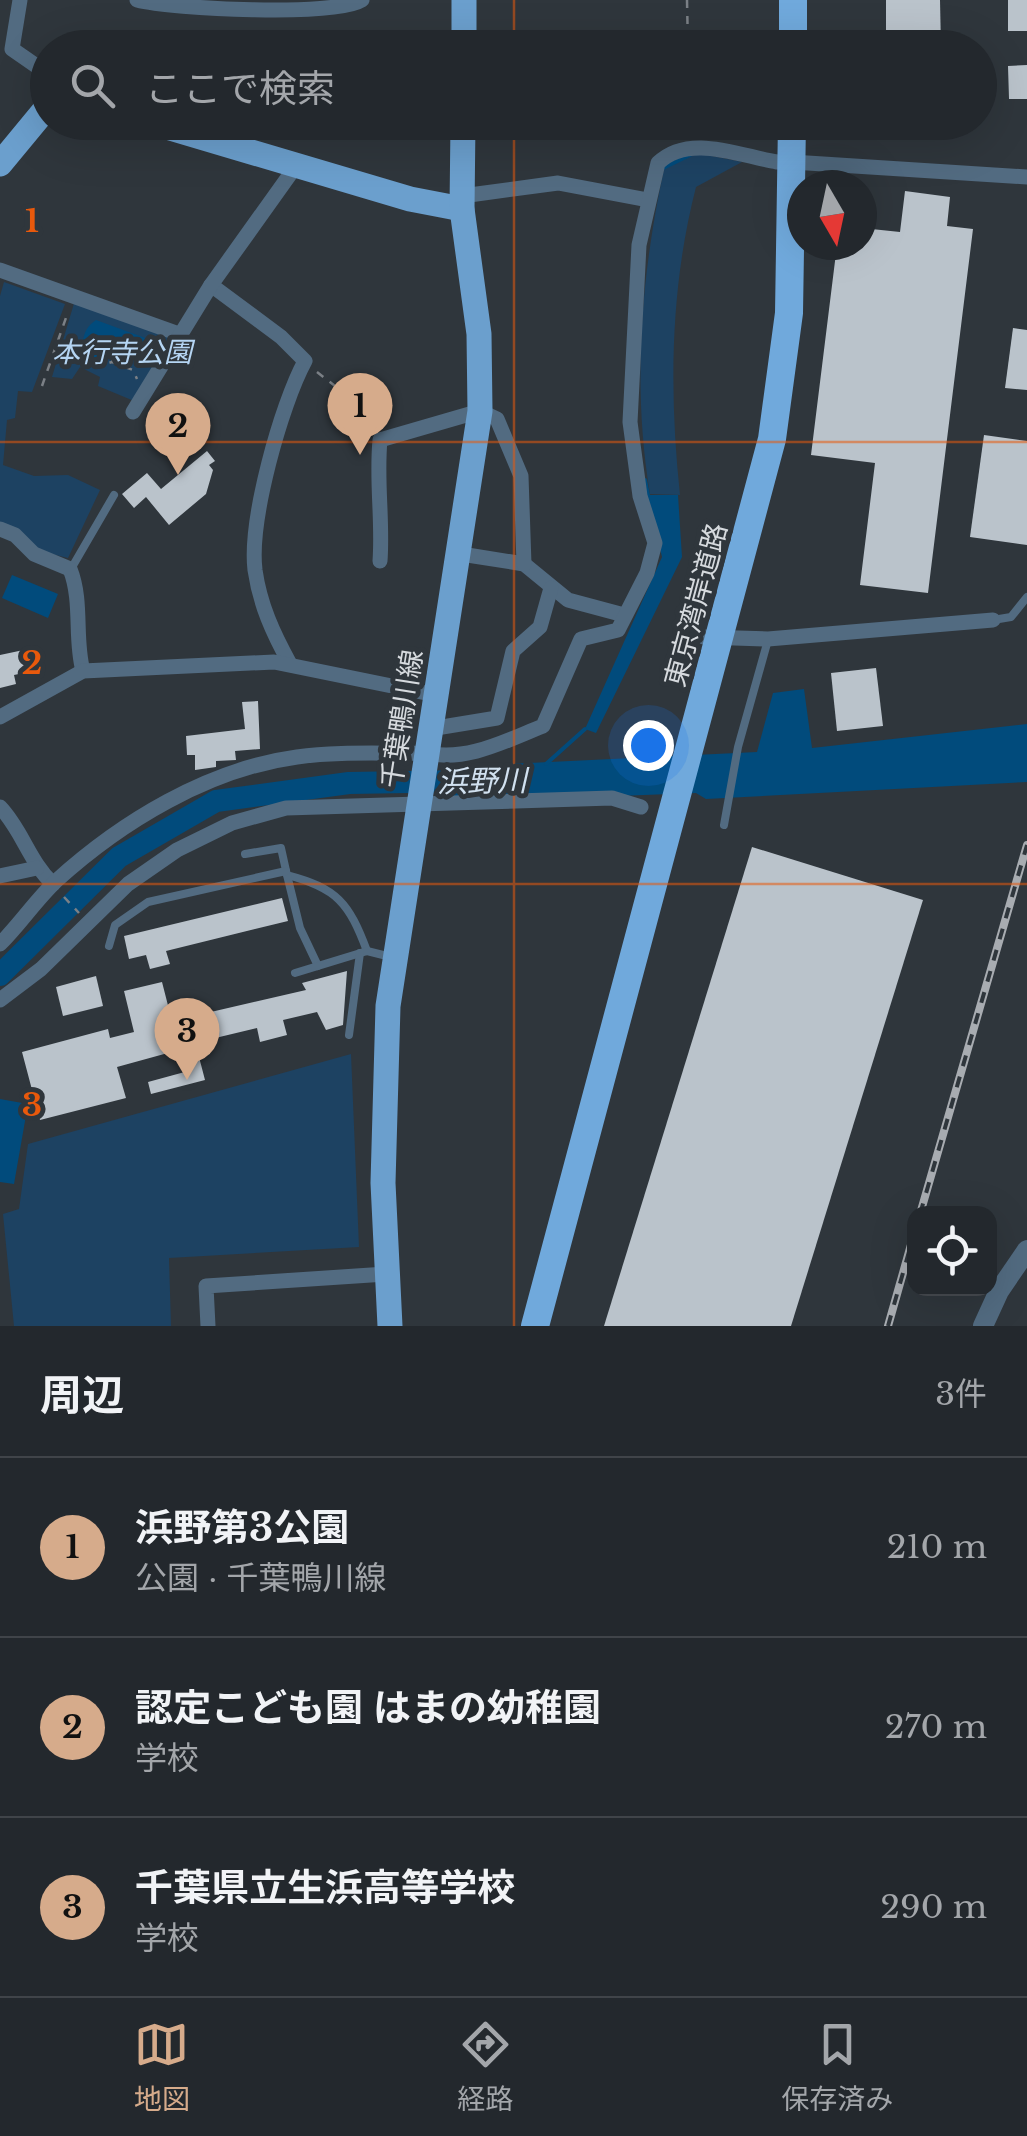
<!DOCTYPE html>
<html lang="ja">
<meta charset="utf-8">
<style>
:root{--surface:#23282d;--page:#2b3035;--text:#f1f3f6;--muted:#a3a6aa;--line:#404449;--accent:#d6ab8b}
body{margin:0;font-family:"Libre Baskerville","Noto Sans JP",serif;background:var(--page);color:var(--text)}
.controls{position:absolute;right:30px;bottom:30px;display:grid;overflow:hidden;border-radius:20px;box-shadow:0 10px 40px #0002}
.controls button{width:90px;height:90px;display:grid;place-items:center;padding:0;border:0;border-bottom:2px solid var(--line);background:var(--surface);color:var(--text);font:50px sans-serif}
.compass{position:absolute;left:787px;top:170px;width:90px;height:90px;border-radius:50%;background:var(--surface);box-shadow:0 10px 40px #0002;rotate:171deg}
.you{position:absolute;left:648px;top:745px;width:35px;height:35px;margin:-25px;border:8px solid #fff;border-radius:50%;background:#1a73e8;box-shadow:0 0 0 15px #1a73e833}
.badge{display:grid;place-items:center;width:65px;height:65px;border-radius:50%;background:var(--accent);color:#111;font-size:32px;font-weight:700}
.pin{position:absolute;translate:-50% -82px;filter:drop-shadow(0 2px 5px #0008)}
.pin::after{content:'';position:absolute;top:52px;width:35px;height:30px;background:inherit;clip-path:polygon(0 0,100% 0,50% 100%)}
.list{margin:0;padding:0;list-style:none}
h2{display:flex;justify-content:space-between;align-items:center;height:130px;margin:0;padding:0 40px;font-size:42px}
h2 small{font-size:32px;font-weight:400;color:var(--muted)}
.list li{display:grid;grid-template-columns:65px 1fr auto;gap:30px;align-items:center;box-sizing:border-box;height:180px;padding:0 40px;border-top:2px solid var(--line)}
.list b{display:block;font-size:38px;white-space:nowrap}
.list p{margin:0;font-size:32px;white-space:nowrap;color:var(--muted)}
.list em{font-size:32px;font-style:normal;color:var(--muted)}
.icon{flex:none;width:55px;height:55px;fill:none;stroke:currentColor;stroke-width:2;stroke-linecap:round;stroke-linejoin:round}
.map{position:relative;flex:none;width:1027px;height:1326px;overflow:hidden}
.search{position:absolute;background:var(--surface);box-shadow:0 10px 40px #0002;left:30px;right:30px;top:30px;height:110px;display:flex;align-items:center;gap:25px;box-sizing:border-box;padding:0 35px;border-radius:55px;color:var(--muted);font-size:38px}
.sheet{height:670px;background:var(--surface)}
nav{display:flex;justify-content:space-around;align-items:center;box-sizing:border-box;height:140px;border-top:2px solid var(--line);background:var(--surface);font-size:28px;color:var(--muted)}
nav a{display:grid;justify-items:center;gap:5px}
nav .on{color:var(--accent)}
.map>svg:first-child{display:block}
</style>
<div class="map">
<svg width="1027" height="1326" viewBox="0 0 1027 1326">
<rect width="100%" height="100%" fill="#2f363c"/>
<g fill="#1d4262">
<path d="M697,153l45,9 -46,25c-26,101 -27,204 -16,308l-30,-1c-18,-108 -9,-218 14,-325z"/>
<path d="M4,282l61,22 -33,88 -14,-1 -3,27 -8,2 -4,45 31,11 34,-1 32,15 -32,68 -29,-7 -39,-27v-228z"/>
<path d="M75,300l98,36 -39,65 -36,-15 2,-9 -20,-10 -8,12 -20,-2z"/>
<path d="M351,1054l8,193 -190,11 2,68h-157l-11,-112 16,-5 9,-65z"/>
</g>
<g fill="#014b7c">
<path d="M96,320l60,22 -18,23 -8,-17 -14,-6 -8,17 -15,6c-13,-14 -14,-34 3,-45z"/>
<path d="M647,495h31l4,62 -86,176 -11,-4 77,-172z"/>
<path d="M12,575l46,19 -10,24 -46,-20z"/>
<path d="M804,689l8,59 215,-24v58l-321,17 -10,-6 -259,10 6,-36 314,-15 16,-59z"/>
<path d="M0,1099l28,5 -14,80 -14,-2z"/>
</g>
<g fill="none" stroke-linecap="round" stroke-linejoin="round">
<g stroke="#014b7c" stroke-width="4">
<path d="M663,168l27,-13"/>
<path d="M645,480l3,15"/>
<path d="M546,764l39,-35"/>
</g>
<path stroke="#014b7c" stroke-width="22" d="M0,975l119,-118 97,-56 133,-18 118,-2"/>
</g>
<g fill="#bac3cb">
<path d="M886,0h54l1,48h-55z"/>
<rect x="1008" y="0" width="19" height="31"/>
<path d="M1027,65v34h-18l-1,-33z"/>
<rect x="886" y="122" width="55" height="18"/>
<path d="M905,191l45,6 -3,29 26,3 -45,364 -68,-8 15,-122 -64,-8 26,-210h25v-17l38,4z"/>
<path d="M1013,328l14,2v60l-22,-2z"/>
<path d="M984,435l43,6v104l-57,-8z"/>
<path d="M207,451l8,10 -6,4 4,5 -7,24 -37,31 -23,-28 -12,11 -12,-14 25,-21 14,16z"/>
<path d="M33,648l5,22 -24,5 2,9 -16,4v-33z"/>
<path d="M876,668l7,58 -46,5 -6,-58z"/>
<path d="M258,701l2,48 -25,2 1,9 -20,1v6l-21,3v-15h-8l-1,-19 59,-7 -3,-27z"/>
<path d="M752,847l171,53 -132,426h-187z"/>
<path d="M282,898l6,23 -122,30 4,13 -20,5 -4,-14 -17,4 -5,-23z"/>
<path d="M347,971l-4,54 -17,5 -9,-18 -34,8 4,15 -27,7 -3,-14 -50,12 3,14 -11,3 6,23 -54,14 -3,-12 44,-12 -6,-22 -69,19 9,31 -86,22 -18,-68 86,-23 2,9 24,-6 -10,-41 38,-9 10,39 134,-31 -4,-7z"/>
<path d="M96,976l7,30 -40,10 -7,-29z"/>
</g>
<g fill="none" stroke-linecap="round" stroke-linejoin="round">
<g stroke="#7b8086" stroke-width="2.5" stroke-dasharray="8 8" stroke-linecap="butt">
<path d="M687,0l1,48"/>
<path d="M689,122v14"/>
<path d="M56,345l22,6 4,10 10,7 20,-6 21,8 4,9"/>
<path d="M112,361l14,-28"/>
<path d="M317,372l27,21 40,21 3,7"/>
<path d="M42,386l26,-74"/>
<path d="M64,897l15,16"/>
</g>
<g stroke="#526b81" stroke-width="8">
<path d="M71,569l43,-74"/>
<path d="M993,620l18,-3 16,-20"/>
<path d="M724,825l14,-78 30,-107"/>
<path d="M245,854l36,-6 6,27c50,13 62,28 80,76"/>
<path d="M287,875l13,53 18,38"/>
<path d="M109,946l6,-21 33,-23 138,-31"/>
<path d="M295,973l72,-22 24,6"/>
<path d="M349,1035l11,-82"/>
</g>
<g stroke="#526b81" stroke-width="15">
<path d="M20,0l-8,49 36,25"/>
<path d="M137,0c35,9 198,17 225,0"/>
<path d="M792,162l235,15"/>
<path d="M462,196l96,-13 90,17"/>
<path d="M0,270l179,64"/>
<path d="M211,285l70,52 24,24c-24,44 -56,159 -50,209 5,35 18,63 35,94"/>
<path d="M133,412l78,-127 85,-119"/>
<path d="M0,529l15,6 19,19 36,15c13,33 4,69 13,102"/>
<path d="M461,554l63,10 44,36 56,15"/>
<path d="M380,561c3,-41 -4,-80 0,-121l100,-29 17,8 24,57 3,88"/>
<path d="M704,637l64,2 225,-19"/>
<path d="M0,717l83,-46 191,-9 162,33"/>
<path d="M430,729l67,-11 16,-67 27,-24 11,-39"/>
<path d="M0,807c22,23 29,54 53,77"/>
<path d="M0,876l37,-8"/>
<path d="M0,944c20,-20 36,-44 56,-63 65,-59 152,-112 241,-124 42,-6 87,-3 129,-4 41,9 79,-12 117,-27l38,-87 37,-9 29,-57 8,-30 -15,-47 -10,-74 9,-177 19,-82c31,-30 82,-7 119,-1"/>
<path d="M0,1000l41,-31 87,-85 49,-34 55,-27 54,-15 326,-10 29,9"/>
<path d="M208,1326l-2,-40 180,-12"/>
</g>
<path stroke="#526b81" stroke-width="20" d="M983,1326l16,-35 28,-41"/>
<g stroke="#6b9fcd" stroke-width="25">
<path d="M464,48v-48"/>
<path d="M150,122l260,77 52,10"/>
<path d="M0,164l48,-58"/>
<path d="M390,1326l-7,-143 5,-177 92,-595 -1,-77 -17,-125 1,-87"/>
</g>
<g stroke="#70a9dc" stroke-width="28">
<path d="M793,48v-48"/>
<path d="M535,1326l237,-887 17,-126 3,-191"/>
</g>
<defs>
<g id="rail">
<path d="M920,1214l107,-369"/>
<path d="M888,1326l26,-92"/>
</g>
</defs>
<use href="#rail" stroke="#a8acb1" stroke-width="8"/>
<use href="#rail" stroke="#2f363c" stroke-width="4" stroke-dasharray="11" stroke-linecap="butt"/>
</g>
<path fill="none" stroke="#e8590c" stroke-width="2.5" stroke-opacity="0.55" d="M514,0v48M514,122v1204M0,442h1027M0,884h1027"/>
<g text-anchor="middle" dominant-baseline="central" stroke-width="10" stroke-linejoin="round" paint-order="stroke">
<g font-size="28" font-style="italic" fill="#b5d5f3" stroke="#2f363c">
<text x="122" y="352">本行寺公園</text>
</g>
<g font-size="28" fill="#d6dade" stroke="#2f363c">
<text transform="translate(696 605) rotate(-75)">東京湾岸道路</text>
<text transform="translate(402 719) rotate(-81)">千葉鴨川線</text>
</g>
<g font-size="30" font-style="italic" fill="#d1e1f0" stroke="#2f363c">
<text transform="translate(482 781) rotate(-1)">浜野川</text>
</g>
</g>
<g font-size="32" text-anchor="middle" font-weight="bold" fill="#e8590c" stroke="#2f363c" stroke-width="10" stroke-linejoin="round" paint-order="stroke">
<text x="32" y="232">1</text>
<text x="32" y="674">2</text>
<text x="32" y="1116">3</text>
</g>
</svg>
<div class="controls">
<button><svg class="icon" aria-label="locate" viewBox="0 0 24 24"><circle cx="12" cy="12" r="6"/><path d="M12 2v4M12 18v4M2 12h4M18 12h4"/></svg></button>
</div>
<svg class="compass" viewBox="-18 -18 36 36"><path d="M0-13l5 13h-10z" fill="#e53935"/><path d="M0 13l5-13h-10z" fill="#a3a6aa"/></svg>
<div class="you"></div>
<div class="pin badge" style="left:360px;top:455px">1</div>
<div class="pin badge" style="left:178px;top:475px">2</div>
<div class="pin badge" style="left:187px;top:1080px">3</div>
<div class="search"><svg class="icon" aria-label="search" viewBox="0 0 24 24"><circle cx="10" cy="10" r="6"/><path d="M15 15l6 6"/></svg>ここで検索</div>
</div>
<section class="sheet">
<h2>周辺<small>3件</small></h2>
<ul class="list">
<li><span class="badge">1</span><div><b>浜野第3公園</b><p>公園 · 千葉鴨川線</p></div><em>210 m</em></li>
<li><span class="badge">2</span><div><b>認定こども園 はまの幼稚園</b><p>学校</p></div><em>270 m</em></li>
<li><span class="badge">3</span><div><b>千葉県立生浜高等学校</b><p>学校</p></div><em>290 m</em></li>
</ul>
</section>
<nav>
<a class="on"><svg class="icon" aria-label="map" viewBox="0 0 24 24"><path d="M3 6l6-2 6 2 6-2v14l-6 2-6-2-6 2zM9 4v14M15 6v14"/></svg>地図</a>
<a><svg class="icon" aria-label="directions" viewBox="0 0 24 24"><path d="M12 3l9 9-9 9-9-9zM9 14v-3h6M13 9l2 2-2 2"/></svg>経路</a>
<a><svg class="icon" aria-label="saved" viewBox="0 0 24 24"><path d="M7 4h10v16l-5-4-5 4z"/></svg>保存済み</a>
</nav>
